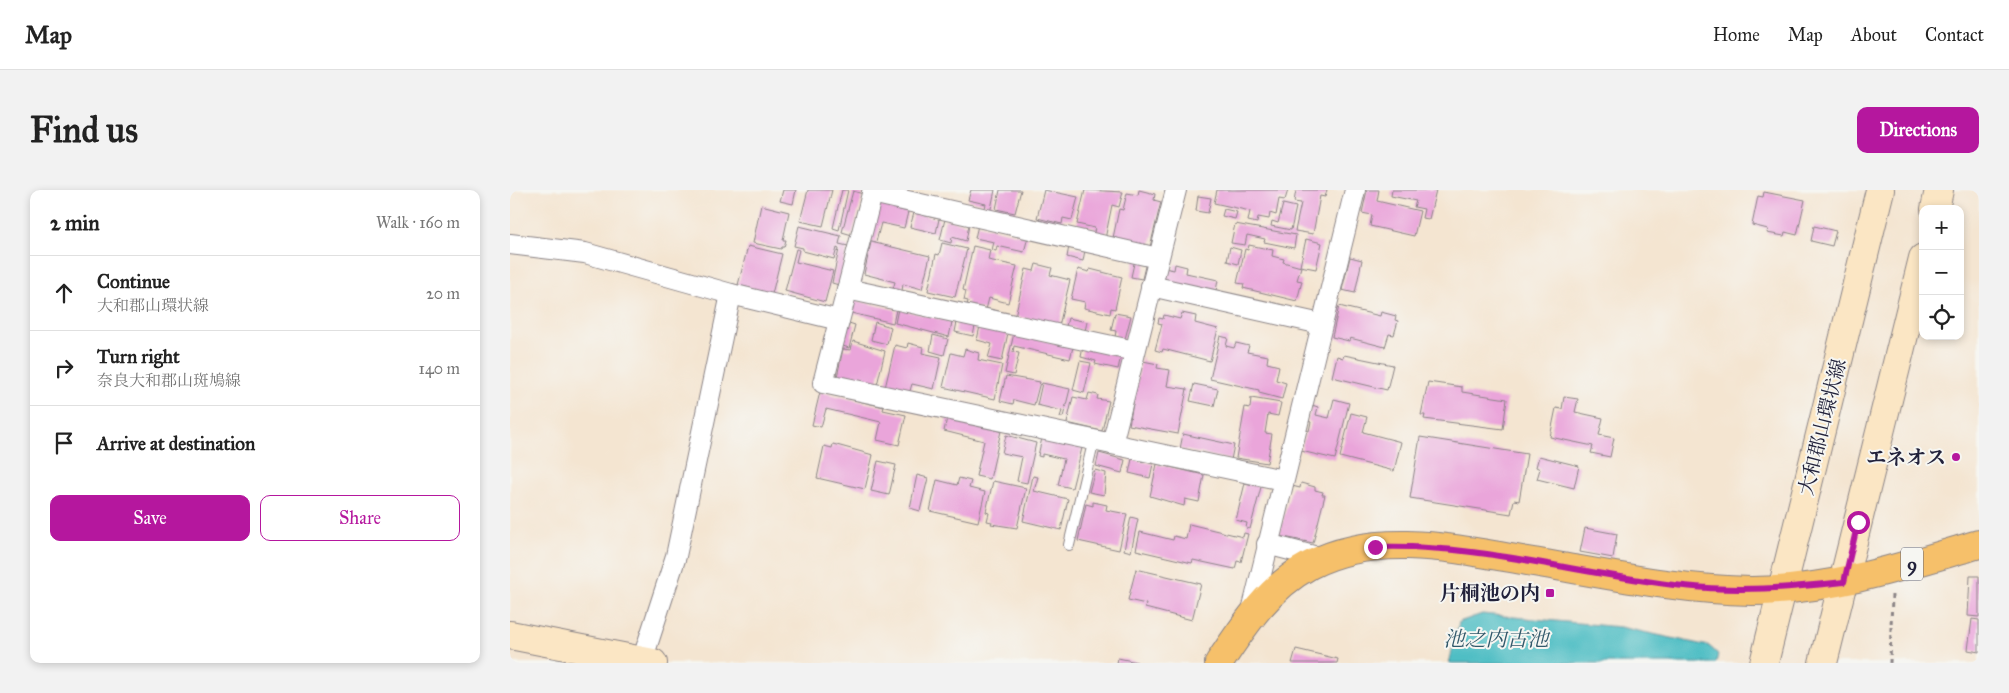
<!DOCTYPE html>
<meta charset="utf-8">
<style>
:root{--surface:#fff;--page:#f2f2f2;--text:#222;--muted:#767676;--line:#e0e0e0;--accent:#b5179e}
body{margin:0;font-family:"IM FELL Great Primer","Noto Serif JP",serif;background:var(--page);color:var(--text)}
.controls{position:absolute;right:15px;top:15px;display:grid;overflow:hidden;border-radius:10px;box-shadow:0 2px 8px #0003}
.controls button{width:45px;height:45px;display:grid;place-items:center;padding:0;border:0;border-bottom:1px solid var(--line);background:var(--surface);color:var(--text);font:25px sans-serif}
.stop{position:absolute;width:15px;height:15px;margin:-11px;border:4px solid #b5179e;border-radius:50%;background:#fff}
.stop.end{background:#b5179e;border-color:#fff;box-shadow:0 1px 5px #0008}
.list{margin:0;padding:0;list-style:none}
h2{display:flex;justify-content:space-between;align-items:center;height:65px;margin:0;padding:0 20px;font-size:21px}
h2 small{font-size:16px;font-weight:400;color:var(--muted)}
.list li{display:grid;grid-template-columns:32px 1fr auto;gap:15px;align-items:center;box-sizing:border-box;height:75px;padding:0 20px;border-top:1px solid var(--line)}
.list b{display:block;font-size:19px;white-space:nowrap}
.list p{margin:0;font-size:16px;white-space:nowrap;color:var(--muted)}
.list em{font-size:16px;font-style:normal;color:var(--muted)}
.actions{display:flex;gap:10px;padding:15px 20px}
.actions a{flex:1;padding:11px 0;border:1px solid var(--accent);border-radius:10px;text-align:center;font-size:18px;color:var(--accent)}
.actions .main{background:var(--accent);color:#fff}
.icon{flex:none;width:28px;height:28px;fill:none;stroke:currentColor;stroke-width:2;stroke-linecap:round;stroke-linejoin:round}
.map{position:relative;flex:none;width:1469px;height:473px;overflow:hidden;border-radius:10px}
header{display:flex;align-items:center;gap:30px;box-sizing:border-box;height:70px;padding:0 25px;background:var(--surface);border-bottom:1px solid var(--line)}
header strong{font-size:24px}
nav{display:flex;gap:28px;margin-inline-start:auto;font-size:18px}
.intro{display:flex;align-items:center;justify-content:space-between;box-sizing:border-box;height:120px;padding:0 30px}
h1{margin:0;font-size:35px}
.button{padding:12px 22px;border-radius:10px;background:var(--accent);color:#fff;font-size:18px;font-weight:700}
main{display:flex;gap:30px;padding:0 30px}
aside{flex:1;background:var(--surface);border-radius:10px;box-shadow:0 2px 8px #0003}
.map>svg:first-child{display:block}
</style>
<header>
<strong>Map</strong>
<nav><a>Home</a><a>Map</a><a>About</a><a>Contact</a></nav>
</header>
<div class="intro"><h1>Find us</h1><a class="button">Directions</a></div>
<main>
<aside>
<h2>2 min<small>Walk · 160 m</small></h2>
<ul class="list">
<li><svg class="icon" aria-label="ahead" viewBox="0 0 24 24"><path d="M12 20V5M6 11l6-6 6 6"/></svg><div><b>Continue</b><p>大和郡山環状線</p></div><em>20 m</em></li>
<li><svg class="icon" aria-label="right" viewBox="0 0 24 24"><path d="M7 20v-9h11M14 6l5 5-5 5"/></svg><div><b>Turn right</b><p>奈良大和郡山斑鳩線</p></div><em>140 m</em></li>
<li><svg class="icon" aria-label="arrive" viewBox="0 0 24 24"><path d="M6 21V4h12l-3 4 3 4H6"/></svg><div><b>Arrive at destination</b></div></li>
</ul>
<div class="actions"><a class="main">Save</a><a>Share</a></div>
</aside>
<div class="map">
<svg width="1469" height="473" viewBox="0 0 1469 473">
<rect width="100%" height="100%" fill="#f6f6f2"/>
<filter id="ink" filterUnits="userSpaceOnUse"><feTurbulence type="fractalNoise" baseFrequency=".02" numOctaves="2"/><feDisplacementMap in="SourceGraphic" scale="10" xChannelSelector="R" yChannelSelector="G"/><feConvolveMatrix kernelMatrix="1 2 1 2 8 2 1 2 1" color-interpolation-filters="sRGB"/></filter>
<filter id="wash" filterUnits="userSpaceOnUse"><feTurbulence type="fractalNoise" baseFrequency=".0096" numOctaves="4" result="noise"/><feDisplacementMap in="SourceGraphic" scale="20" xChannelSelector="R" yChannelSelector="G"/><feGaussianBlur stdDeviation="1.12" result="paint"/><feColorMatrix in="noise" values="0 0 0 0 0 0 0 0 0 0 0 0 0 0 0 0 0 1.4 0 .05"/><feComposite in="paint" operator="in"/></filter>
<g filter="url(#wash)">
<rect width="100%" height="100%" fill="#f4e5d1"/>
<path fill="#4fbec4" stroke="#387080" d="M972,424l138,13 89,19 9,8 -2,9h-267l10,-41z"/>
<g id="blocks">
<g fill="#eaa5da">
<path d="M273,0h13l-3,14 -13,-3z"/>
<path d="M298,0h24l-9,36 -23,-5z"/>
<path d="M332,0h6l-9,40 -6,-2z"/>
<path d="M461,0h24l-5,23 -6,-1 2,-8 -18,-4z"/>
<path d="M490,0h21l-6,23 -19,-4z"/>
<path d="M534,0l34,7 -6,23 -9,-2 -1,6 -25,-6z"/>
<path d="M575,0l38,2 -4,15 -7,-2 -7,34 -12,-3 2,-8 -18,-4z"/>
<path d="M629,0l16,4 -1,6 7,2 -11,45 -37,-9 6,-29 4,1 4,-17 11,2z"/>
<path d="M707,0h71l-3,10 -6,-1 -3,16 -6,-2 -1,6 -11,-2 -1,6 -9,-2 2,-10 -36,-8z"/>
<path d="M786,0h31l-2,7 -5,-1 -7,38 -18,-3 6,-28 -7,-1z"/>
<path d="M857,0h12l-2,11 43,10 -6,25 -44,-10 2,-11 -10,-2z"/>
<path d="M882,0h44l-7,29 -7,-1 2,-9 -10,-2 2,-6 -25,-5z"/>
<path d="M343,1l10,3 -11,41 -10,-3z"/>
<path d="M1254,2l41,8 -8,35 -12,-3 -1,4 -17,-3 1,-4 -16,-4 6,-29 5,1z"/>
<path d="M688,6l13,2 -3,15 -12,-2z"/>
<path d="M367,14l31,8 -4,16 -23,-5 -5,19 -8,-2z"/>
<path d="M773,14l13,3 -5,23 -20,-4 1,-5 6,2z"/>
<path d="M251,15l28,7 -6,28h3l-2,7h-2l-1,2 -28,-6z"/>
<path d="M714,19l13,3 -2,7 -13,-3z"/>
<path d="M404,23l25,6 -3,14 -26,-6z"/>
<path d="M435,29l24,6 -3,16 -14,-4 -1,6 -11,-3z"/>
<path d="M725,34l61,11 -2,13 -30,-6 1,-3 -18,-4 -2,10 -14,-2z"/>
<path d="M468,35l50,12 -4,15 -27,-6 -1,5 -4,-1 2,-8 -19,-4z"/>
<path d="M289,36l42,10 -2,8 9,2 -9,39 -7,-2 7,-34 -2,-1 -3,11 -31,-8v-3l-9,-2z"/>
<path d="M1304,36l22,5 -4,15 -21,-5z"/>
<path d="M796,49l16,4 -6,26 -16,-3z"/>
<path d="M361,52l59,14 -8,33 -19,-5 -1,7 -9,-2 2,-7 -31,-8z"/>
<path d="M432,53l25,6 -12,48 -27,-6 8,-37 3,1z"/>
<path d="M739,55l24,5 -1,6 12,3 -1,3 18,5 -4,13 5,1 -5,20 -54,-13 1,-4 -7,-1 8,-34 3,1z"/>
<path d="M238,56l34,8 -10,40 -34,-9z"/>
<path d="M463,56l17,4 -2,10 29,6 -9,37 -19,-5 -3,12 -19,-4 1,-5 -4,-1 2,-9 -3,-1z"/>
<path d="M559,56l16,4 -2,11 -16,-4z"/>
<path d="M720,57l11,3 -3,14 -11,-3z"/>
<path d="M286,59l3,1 -3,12 37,9 -8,31 -40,-11z"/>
<path d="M840,67l12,3 -7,33 -13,-3z"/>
<path d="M625,69l11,3 -4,17 -11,-2z"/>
<path d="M526,74l16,4 -2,7 20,5 -11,46 -44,-10 11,-47 8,2z"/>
<path d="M665,74l12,3 -1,6 32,7 -3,16 -55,-12 4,-16 10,2z"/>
<path d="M568,79l11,3 1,-3 32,8 -7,32 -4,-1 -1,6 -26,-6 1,-6 -14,-3z"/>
<path d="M344,110l42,10 -3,13 -42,-10z"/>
<path d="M829,116l41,10 1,-4 15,4 -1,4 3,1 -4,14 -5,-1 -4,13 -35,-9 -1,3 -17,-4z"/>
<path d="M388,119l54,13 -3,15 -54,-14z"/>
<path d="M605,123l16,3 -6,23 -10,-2 1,-6 -5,-1z"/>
<path d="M672,123l14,3 -1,7 23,6 -8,32 -47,-12 -1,3 -7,-2 7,-26 -4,-1 1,-5 4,1 1,-4 16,4z"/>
<path d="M558,128l19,4 -2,9 -19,-5z"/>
<path d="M365,132l16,5 -4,17 -16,-4z"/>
<path d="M447,132l18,4 -2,10 -18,-4z"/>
<path d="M339,133l6,2 -6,23 -6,-2z"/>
<path d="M470,136l28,7 -6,28 -14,-3 4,-14 -15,-4z"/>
<path d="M504,143l59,14 -3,12 -56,-13 -1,6 6,1 -5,22 -9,-2z"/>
<path d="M423,145l15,4 -4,16 -14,-4z"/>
<path d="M710,146l8,2 -2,8 8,2 2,-5 13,3 -2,6 21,4 -1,7 12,3 -3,14 10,3 -4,16 -23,-6v-3l-49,-11z"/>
<path d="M343,151l32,10 -8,34 -40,-8 6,-28 8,1z"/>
<path d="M398,153l15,4 -1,6 19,4 -7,32 -22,-5 -3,10 -24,-6 10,-43 12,3z"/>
<path d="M573,157l38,9 -3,13 -23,-5 1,-3 -15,-4z"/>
<path d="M455,159l14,4 -1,7 24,5 -7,34 -52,-12 8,-34 12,3z"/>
<path d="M834,165l49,10 -6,25 -55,-13 5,-21 6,2z"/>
<path d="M632,166l1,5 15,3 -1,4 13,2 -3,16 20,3 -9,45 -49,-9z"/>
<path d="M570,171l11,2 -7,30 -11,-3z"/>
<path d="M496,186l34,6 -6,23 -20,-5 -1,4 -13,-3z"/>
<path d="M918,192l34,5v5l45,7 -4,30 -79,-10 1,-4h-4z"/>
<path d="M532,193l28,6 -7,28h-3l2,-6 -25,-6z"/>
<path d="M684,194l24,5 -4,17 -24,-5z"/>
<path d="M310,202l64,15 -1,3 23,5 -7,30 -22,-5 4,-18 -55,-13 -5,18 -9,-2z"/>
<path d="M579,203l9,2 -1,4 12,2 -7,30 -35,-8 6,-26 14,3z"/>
<path d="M1054,207l14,2 -3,13 28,6 -4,17 15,3 -4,19 -19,-4 2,-7 -43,-9 6,-29 6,1z"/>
<path d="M741,208l30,5 -3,13 -10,-2 -3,19 7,1 -5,29 -31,-5 9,-51 5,1z"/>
<path d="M824,209l15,4 -14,56 -34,-8 5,-21 3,1 2,-9 -3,-1 4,-16 6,2 -2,8 13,3z"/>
<path d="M841,223l16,4 -4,15 38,10 -7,29 -54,-14z"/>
<path d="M437,228l54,13 -11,48 -14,-3 8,-35 -40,-10z"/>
<path d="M673,244l51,11 -3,15 -51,-11z"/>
<path d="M496,245l30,8 -9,40 -10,-2 5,-24 -20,-4z"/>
<path d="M910,247l107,17 -8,47 -5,-1 -3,14 -101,-16z"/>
<path d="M532,248l40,10 -10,40 -14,-3 6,-26 -22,-5v3l-4,-1z"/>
<path d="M323,254l40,11 -8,34 -48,-11 7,-32 8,2z"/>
<path d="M589,263l26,7 -3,13 -26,-7z"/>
<path d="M1029,266l40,10 -5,22 -37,-9 3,-10 -4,-2z"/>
<path d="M622,269l21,5 -3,14 -21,-5z"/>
<path d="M368,271l18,4 -7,30 -18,-4z"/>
<path d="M647,274l47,11 -5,27 -14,-3 -1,7 -34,-10z"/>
<path d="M585,280l11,3 -2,22 -15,-3z"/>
<path d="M407,285l11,3 -8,33 -10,-3z"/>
<path d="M523,286l5,1 -4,14 34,8 -7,31 -38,-9z"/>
<path d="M449,288l12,3 -2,7 16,4 -7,30 -48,-11 7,-31 20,5z"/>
<path d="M483,291l33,7 -9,40 -26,-4 1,-2 -5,-1 2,-8 -3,-1z"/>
<path d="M735,293l16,4 -11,42 -4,-1 1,-5 -11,-3z"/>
<path d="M791,293l14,4v3l8,2 -1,3h3l-12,48 -34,-7 13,-50 8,2z"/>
<path d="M583,312l14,3 -1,5 21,4 -8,36 -41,-9 8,-37 7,2z"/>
<path d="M621,327l7,2 -7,33 -7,-2z"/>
<path d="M679,334l54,13 1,-4 4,1 -7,28 -4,-1 -2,8 -42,-9 -1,3 -56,-13 4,-18 33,8 1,-4 12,3z"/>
<path d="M1075,338l32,6 -4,24 -33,-6z"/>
<path d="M626,379l65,15 -9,36 -47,-12 1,-4 -18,-4z"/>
<path d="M1460,386h9v41l-11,-1z"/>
<path d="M1462,429l7,1v32l-11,-2z"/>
<path d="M786,459l42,10 -1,4h-45z"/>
<path d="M608,468l19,4v1h-20z"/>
</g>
</g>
</g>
<g filter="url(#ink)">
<use href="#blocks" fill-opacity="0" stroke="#8b8486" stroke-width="1"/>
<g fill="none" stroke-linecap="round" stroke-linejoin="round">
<defs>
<path id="service" d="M559,355l25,-106"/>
<g id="minor">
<path d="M363,0l-50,193 460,97"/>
<path d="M362,3l286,65"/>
<path d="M0,54l75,9 146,41 108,26"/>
<path d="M641,96l170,38"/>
<path d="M337,99l288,62"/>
<path d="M602,254l64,-254"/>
<path d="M757,354l58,15"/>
<path d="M741,425l104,-425"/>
<path d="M132,471l34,-105 55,-262"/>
</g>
<g id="secondary">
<path d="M1425,19l4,-19"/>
<path d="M0,445l143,28"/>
<path d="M1254,473l116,-473"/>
<path d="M1313,473l100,-405"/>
</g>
<path id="primary" d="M709,473c25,-38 50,-76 91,-98 67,-35 147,-16 217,-4 74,12 149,29 224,30 78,0 154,-25 228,-47"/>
</defs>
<use href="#service" stroke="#8b8486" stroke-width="12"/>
<use href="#minor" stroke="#8b8486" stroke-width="22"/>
<use href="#secondary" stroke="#8b8486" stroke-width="30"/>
<use href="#primary" stroke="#8b8486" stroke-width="30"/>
<path stroke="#8b8486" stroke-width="3" stroke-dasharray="4 4" stroke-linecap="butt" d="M1380,473l2,-69"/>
<use href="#service" stroke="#fff" stroke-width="10"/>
<use href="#minor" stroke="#fff" stroke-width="20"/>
<use href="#secondary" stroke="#fbe6c4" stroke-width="28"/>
<use href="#primary" stroke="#f6c06b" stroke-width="28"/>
</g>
</g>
<g fill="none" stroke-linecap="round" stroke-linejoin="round" filter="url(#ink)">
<path stroke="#b5179e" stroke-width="6" d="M865,357c105,-4 206,28 309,39 54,6 106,2 160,-4l14,-60"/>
</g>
<g fill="#b5179e" stroke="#f6f6f2" stroke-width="2">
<circle cx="1446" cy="267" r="5"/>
<rect x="1035" y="398" width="10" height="10" rx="2.5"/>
</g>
<g text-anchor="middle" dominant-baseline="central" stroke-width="4" stroke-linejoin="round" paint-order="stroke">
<rect fill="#f6f6f2" stroke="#626272" stroke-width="1" x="1391" y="357.5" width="22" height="33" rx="4"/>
<g font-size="19" font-weight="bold" fill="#22223b">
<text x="1402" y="374">9</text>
</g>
<g font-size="20" fill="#22223b" stroke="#f6f6f2">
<text transform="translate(1312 237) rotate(-76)">大和郡山環状線</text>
</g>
<g font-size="20" font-weight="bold" fill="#22223b" stroke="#f6f6f2" text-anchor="end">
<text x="1436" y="267">エネオス</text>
<text x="1030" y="403">片桐池の内</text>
</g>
<g font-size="21" font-style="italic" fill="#32596b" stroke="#f6f6f2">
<text x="986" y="449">池之内古池</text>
</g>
</g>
</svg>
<div class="controls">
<button>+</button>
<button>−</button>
<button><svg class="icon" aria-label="locate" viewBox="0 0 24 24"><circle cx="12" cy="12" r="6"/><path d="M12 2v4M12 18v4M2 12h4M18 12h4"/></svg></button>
</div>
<div class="stop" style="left:1348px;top:332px"></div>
<div class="stop end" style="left:865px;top:357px"></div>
</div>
</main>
